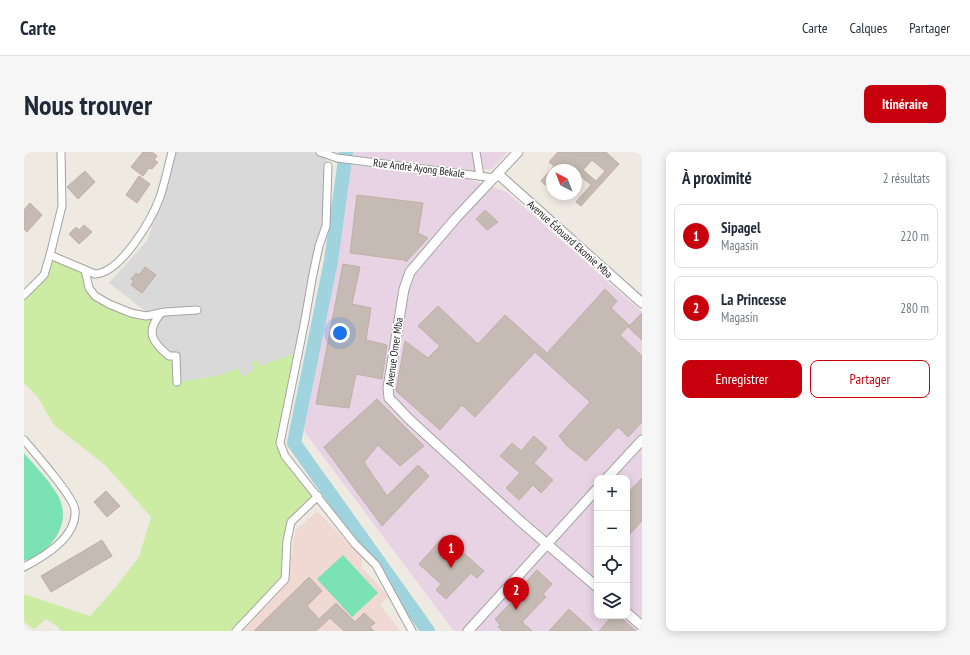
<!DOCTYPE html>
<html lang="fr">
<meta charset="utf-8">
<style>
:root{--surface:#fff;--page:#f6f6f7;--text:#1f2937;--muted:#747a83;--line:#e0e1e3;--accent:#c8000d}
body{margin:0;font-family:"PT Sans Narrow",sans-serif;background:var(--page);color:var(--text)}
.controls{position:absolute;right:12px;bottom:12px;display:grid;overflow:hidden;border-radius:8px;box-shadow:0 2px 10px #0003}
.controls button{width:36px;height:36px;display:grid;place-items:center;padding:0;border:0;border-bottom:1px solid var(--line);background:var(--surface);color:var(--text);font:20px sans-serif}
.compass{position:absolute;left:522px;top:12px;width:36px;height:36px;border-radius:50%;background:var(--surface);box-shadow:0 2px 10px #0003;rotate:318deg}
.you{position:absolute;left:316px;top:181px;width:14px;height:14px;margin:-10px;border:3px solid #fff;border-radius:50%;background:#1a73e8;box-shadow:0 0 0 6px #1a73e833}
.badge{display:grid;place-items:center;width:26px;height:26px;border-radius:50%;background:var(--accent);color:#fff;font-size:13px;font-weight:700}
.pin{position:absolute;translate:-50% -33px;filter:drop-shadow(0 1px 2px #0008)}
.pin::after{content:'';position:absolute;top:21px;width:14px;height:12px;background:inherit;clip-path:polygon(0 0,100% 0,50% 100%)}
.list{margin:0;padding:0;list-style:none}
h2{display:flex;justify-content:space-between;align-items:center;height:52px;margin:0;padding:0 16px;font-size:17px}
h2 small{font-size:13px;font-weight:400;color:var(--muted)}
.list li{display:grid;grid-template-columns:26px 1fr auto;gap:12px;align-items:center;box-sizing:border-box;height:64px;margin:0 8px 8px;padding:0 8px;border:1px solid var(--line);border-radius:8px}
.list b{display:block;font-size:15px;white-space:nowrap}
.list p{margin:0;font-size:13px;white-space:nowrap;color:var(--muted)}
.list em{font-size:13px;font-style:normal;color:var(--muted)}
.actions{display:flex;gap:8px;padding:12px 16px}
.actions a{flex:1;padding:9px 0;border:1px solid var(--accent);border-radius:8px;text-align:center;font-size:14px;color:var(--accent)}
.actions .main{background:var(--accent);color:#fff}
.icon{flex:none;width:22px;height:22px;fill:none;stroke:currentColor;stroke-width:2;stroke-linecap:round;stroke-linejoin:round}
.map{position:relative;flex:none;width:618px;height:479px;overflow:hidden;border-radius:8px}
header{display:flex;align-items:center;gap:24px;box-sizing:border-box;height:56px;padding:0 20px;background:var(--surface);border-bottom:1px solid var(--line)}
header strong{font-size:19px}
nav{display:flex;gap:22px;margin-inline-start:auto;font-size:14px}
.intro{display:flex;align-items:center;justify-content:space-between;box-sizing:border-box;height:96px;padding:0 24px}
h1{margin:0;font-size:28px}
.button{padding:10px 18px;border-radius:8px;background:var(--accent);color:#fff;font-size:14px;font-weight:700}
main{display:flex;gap:24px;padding:0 24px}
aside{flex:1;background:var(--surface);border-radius:8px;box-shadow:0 2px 10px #0003}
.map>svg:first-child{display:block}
</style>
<header>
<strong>Carte</strong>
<nav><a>Carte</a><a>Calques</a><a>Partager</a></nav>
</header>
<div class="intro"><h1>Nous trouver</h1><a class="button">Itinéraire</a></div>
<main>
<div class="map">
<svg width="618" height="479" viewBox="0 0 618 479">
<rect width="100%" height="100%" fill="#eee9e1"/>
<path fill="#dad9d9" d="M151,0h156l-5,8 2,42 -29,150 -39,14 -4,-6 -2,10 -12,7 -4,-9 -20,8 -41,6 -19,-35 -13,-36 -36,-28 38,-42 20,-58z"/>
<g fill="#e8d3e5" fill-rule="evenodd">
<path d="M328,0h156l-16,17 -19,2 -122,-16z"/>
<path d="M327,13l114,13 42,14 135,120v319h-188l-150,-200 26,-134zM573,326h30v138h-30z"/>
</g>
<path fill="#f1d9d3" d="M293,359l45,46 -1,10 27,29 -8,9 20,26h-157l45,-49 7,-51z"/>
<path fill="#cceca4" d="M26,103l35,15 10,26 36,17h30l-9,13 6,21 18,9 1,26 41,-6 20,-8 4,9 12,-7 -2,-7 4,-3 4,6 39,-14 -19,91 5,13 33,40 -27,26 -6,57 -49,52h-175l-3,-4 -12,-8 -12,10 -10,-7v-28l66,22 25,-28 24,-31 12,-40 -46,-52 -51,-40 -17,-29 -13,-13v-88l20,-20z"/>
<g fill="#7ae2b3">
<path d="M0,301c11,13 24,26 33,41 17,27 -5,59 -33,67z"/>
<path d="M319,403l35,38 -26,24 -35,-38z"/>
</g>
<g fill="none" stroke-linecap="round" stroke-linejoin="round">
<path stroke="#9fd4de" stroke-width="14" d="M322,0l-15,109 -37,182 134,188"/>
</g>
<g fill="#c6bbb4" stroke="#c0aea3" fill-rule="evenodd">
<path d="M119,0h9l5,4 -3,4 4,2 -6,7 -3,-1 -6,8 -12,-9z"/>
<path d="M534,0h48l13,12 -38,42 -5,-4 15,-17 -15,-13v-2h-24v21l-11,-10 13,-15 -5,-4zM568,8l13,11 -9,10 -13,-11z"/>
<path d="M61,19l10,11 -17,17 -11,-12z"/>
<path d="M115,24l11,8 -13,19 -11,-8z"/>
<path d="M333,43l66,8 -5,30 10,5 -22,24 -2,-2 -54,-7z"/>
<path d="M6,51l12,12 -15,17 -3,-3v-19z"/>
<path d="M461,58l13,12 -11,8 -11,-11z"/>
<path d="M60,73l8,7 -13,12 -10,-10 7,-7 3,3z"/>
<path d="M319,112l17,3 -8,37 19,4 -5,32 21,5 -5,34 -26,-5 -7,34 -33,-4z"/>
<path d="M121,115l11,8 -14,18 -11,-8 3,-4 -3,-2 5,-6 3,2z"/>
<path d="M581,137l12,12 -6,7 18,17 -9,10 22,21v66l-14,15 -10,-10 -32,34 -19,-15 -8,-10 31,-34 -55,-50 -60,65 -13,-12 -22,25 -44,-39 9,-50 23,17 12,-12 -22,-20 20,-20 40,38 27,-29 42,38z"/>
<path d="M618,161v27l-14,-13z"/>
<path d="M353,247l47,47 -24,20 -22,-21 -14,17 23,34 31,-31 11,11 -47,50 -58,-79z"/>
<path d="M510,284l13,12 -13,15 19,17 -12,13 -8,-8 -14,15 -13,-12 14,-15 -20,-17 12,-13 9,8z"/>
<path d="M618,326v43l-15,16v-43z"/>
<path d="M82,339l14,15 -13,11 -13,-15z"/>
<path d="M420,384l40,35 -7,7 -6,-5 -25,26 -10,-9 5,-6 -22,-20z"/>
<path d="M78,388l10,16 -61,36 -10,-16z"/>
<path d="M513,418l15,14 -9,10 3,3 -24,25 10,9h-29l-5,-4 2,-2 -5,-6 31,-32 -3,-2z"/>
<path d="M285,425l13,14 -15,15 12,13 17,-16 19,19 9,-9 11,10 -5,4 4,4h-30l-14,-13 -14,13h-62z"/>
<path d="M545,457l24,22h-44z"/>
<path d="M588,464h7l17,15h-37z"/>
</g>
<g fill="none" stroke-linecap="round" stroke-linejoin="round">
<defs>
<g id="minor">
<path d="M296,0l17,6 158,20"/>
<path d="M452,0l4,24"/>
<path d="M304,14l-2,60 -7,20 -7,33 -7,41 -25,123 5,13 70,88 21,21 36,66"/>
<path d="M26,103l45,19c26,-1 57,-55 65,-77 5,-15 8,-30 12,-45"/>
<path d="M61,118l4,18 6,8 14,8 22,9 15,3 19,-4 32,-2"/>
<path d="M0,143l20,-20 6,-20 12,-49 -1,-54"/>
<path d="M137,161c-16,19 -9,29 8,43h7l1,26"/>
<path d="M0,288c10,12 50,57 51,70 2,27 -30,46 -51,57"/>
<path d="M212,479l49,-52 2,-38 4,-19 27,-26"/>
</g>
<g id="tertiary">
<path d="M494,0l-62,66 -46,54 -6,17 -16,99 1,10 20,21 110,101 78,67"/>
<path d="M474,22l144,129"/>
<path d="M583,326l35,-38"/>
<path d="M603,461l15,13"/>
<path d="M444,479l129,-142"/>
</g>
</defs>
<use href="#minor" stroke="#a3a3a3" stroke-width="9"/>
<use href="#tertiary" stroke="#a3a3a3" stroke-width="11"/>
<use href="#minor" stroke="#fff" stroke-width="7"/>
<use href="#tertiary" stroke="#fff" stroke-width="9"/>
</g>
<g text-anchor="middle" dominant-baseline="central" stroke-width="3.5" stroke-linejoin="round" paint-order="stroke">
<g font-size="11" fill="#1c1c1c" stroke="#fff">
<text transform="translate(395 16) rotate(7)">Rue André Ayong Bekale</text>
<text transform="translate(546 87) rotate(42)">Avenue Édouard Ekomie Mba</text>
<text transform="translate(370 200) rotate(-82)">Avenue Omer Mba</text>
</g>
</g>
</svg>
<div class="controls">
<button>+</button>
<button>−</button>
<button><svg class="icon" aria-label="locate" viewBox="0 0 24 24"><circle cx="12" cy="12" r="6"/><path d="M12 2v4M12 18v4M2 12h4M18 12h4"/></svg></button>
<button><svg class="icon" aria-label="layers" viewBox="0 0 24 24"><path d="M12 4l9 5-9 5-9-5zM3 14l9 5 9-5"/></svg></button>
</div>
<svg class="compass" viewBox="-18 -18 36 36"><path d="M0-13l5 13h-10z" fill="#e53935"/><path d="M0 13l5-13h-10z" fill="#747a83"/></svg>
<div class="you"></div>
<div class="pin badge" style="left:427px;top:416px">1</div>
<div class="pin badge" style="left:492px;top:458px">2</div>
</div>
<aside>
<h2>À proximité<small>2 résultats</small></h2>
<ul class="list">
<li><span class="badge">1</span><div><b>Sipagel</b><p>Magasin</p></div><em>220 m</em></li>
<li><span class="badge">2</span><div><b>La Princesse</b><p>Magasin</p></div><em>280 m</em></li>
</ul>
<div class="actions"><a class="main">Enregistrer</a><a>Partager</a></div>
</aside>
</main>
